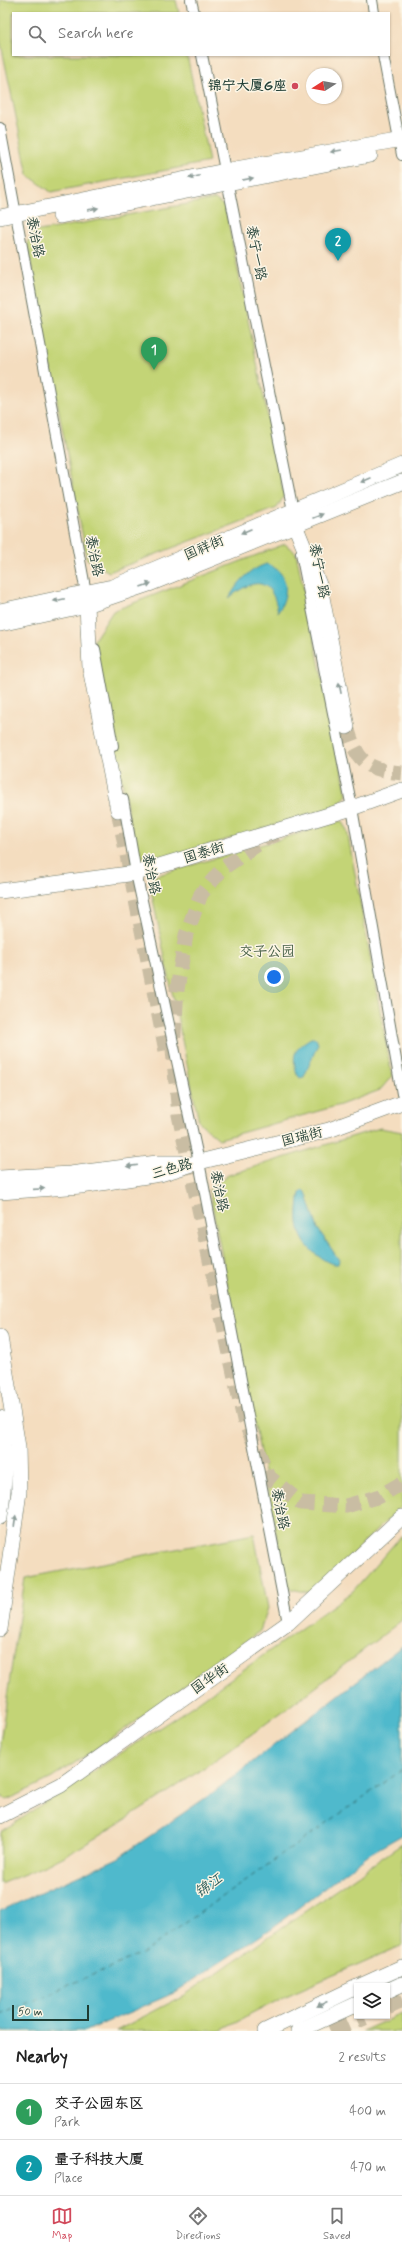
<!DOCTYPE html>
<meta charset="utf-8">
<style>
:root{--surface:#fff;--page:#f2f2f2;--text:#222;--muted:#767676;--line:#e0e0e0;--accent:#d1495b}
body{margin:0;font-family:Mynerve,"LXGW WenKai TC",sans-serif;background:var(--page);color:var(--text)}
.controls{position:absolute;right:12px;bottom:12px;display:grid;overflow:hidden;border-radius:0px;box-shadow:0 1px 3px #0004}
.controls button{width:36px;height:36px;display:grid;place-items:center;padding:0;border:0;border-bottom:1px solid var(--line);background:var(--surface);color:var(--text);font:20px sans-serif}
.compass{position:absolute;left:306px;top:68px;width:36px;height:36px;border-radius:50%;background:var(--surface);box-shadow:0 1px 3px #0004;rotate:259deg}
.scale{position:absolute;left:12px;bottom:10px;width:77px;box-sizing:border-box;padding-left:4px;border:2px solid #1f3d34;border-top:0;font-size:11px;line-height:14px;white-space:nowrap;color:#1f3d34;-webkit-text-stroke:3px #fcf5e5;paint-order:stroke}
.you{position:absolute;left:274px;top:977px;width:14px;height:14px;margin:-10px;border:3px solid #fff;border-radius:50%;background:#1a73e8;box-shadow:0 0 0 6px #1a73e833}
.badge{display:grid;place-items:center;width:26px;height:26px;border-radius:50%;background:var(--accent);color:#fff;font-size:13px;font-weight:700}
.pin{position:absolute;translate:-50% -33px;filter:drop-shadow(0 1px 2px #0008)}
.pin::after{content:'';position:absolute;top:21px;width:14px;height:12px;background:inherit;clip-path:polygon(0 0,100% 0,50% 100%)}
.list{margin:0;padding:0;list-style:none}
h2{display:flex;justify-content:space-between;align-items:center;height:52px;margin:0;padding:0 16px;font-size:17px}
h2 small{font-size:13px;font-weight:400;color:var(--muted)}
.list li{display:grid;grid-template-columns:26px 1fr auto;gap:12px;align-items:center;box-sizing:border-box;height:56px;padding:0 16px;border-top:1px solid var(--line)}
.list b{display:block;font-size:15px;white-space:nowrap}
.list p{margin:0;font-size:13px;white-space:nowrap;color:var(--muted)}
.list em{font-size:13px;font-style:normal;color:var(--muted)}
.icon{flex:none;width:22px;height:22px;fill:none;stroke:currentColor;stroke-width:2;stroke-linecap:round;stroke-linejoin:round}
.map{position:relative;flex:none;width:402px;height:2031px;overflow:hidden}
.search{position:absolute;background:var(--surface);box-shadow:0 1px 3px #0004;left:12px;right:12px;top:12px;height:44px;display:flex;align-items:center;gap:10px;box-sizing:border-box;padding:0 14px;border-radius:0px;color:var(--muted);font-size:15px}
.sheet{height:164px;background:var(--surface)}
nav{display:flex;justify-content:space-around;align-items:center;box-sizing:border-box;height:56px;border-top:1px solid var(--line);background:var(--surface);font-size:11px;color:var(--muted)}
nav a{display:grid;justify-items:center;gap:2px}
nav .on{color:var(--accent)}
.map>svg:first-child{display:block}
</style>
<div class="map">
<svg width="402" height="2031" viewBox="0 0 402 2031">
<rect width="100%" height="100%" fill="#fcf5e5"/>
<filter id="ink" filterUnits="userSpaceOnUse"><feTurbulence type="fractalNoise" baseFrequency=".025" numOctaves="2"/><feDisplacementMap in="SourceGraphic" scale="8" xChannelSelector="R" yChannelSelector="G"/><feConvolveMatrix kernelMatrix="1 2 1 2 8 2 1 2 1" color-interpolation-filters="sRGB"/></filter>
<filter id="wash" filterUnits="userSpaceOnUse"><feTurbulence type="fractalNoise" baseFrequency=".012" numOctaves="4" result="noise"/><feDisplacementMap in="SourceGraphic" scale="16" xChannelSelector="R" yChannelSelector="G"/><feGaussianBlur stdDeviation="0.9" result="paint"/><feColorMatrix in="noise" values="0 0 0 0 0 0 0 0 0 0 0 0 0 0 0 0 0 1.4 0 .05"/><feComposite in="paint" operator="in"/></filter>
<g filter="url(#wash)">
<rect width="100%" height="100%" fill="#f4ddbf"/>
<g fill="#c3d476" stroke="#718855">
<path d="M0,0h176l3,13h-166v42h174l22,107 -158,30 -23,-17 -28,-136z"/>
<path d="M215,199l10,8 59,289 -7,12 -168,64 -22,-13 -60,-316 7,-11z"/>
<path d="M285,544l11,9 51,242 -10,11 -187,57 -13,-6 -43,-217 19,-29z"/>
<path d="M341,821l6,9 45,246 -12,14 -40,15 -121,34 -20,-17 -48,-232 4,-14z"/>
<path d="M380,1128l22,4v374l-91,87 -20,-4 -6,-9 -76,-390 19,-15z"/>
<path d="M254,1534l14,74 -8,23 -142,103 -66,44 -45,22 -7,-6v-51l25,-165z"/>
<path d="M402,1535v85c-106,83 -213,164 -330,232 -23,13 -48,22 -72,32l1,-52 193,-127 159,-114z"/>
<path d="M402,1844v101l-116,51 -66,35h-104l69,-36z"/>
<path d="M402,2014v17h-40z"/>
</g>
<g fill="#4fb9cc" stroke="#377b80">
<path d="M266,564c24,7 23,31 12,48 -6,-35 -24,-35 -49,-14 9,-16 20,-28 37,-34z"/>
<path d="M311,1038h5l2,6 -14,33 -4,1c-4,-4 -4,-8 -5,-12 -3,-15 4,-21 16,-28z"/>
<path d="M304,1190l2,2 12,37 21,31 -1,4c-7,1 -14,-4 -20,-8 -23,-17 -22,-37 -18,-63z"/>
<path d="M402,1646v189l-33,19 -97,74 -98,65 -88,38h-86v-120l118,-53 93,-64z"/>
</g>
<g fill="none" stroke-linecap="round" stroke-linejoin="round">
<path stroke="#2b5c5a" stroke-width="1" stroke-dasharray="5 4" stroke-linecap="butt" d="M0,2015l143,-62 259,-183"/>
</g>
</g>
<g filter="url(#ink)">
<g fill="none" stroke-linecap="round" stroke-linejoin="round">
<g stroke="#c9bda3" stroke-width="15" stroke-dasharray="15 8" stroke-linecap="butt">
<path d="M347,727c10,34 18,43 55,46"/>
<path d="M118,810l49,246"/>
<path d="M277,834l-10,4 -44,30 -22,26 -15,41 -9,55 -4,59 6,66 65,305 25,57 32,26 45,3 34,-10 22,-13"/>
</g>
<g stroke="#c9bda3" stroke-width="19" stroke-dasharray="19 10" stroke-linecap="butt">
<path d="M387,2006l15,-7"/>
<path d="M330,2031l34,-15"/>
</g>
<defs>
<g id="street">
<path d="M191,0l3,13"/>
<path d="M372,0l2,13"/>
<path d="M202,55l92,461"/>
<path d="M383,55l19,100"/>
<path d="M0,128l87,470"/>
<path d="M301,553l51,255 50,286"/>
<path d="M95,649l18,97"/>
<path d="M123,799l13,74 63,289 89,461"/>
</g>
<g id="secondary">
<path d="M60,216l310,-61"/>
<path d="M0,217l225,-46 177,-32"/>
<path d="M295,525l25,62 27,140"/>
<path d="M87,605l3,63 28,142"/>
<path d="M0,611l112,-24 290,-122"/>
<path d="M0,624l87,-19 62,-21 253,-102"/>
<path d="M0,891l136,-18 216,-65 50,-18"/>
<path d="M0,1178l70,-4 87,-11h23"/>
<path d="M0,1192l81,-6 79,-12 39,-12 130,-32 73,-27"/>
<path d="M0,1337l18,110 1,45 -19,137"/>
<path d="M0,1418c6,33 5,66 0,99"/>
<path d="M0,1816l61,-31 227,-162 114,-106"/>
<path d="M360,1986l42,-19"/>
<path d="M387,1991l15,-7"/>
<path d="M265,2031l92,-44"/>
<path d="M298,2031l59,-27"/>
</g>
</defs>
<use href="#street" stroke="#6a7565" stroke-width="12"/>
<use href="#secondary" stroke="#6a7565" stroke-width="16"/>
<use href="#street" stroke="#fff" stroke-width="10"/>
<use href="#secondary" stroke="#fff" stroke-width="15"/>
</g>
<defs><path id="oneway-solid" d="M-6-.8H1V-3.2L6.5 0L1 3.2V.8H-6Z"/></defs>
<g fill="#8f9e9a">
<use href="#oneway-solid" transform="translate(336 151) rotate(170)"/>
<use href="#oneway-solid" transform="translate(194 177) rotate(168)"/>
<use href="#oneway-solid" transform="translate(248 179) rotate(-11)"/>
<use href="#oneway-solid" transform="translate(93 209) rotate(-11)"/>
<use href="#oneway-solid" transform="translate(366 480) rotate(157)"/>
<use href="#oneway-solid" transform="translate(318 516) rotate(-22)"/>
<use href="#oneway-solid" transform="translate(246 531) rotate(157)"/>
<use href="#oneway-solid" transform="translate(146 585) rotate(-20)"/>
<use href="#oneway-solid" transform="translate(59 600) rotate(168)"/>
<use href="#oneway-solid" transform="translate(340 688) rotate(-101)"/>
<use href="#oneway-solid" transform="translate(132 1166) rotate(173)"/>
<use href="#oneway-solid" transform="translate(39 1189) rotate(-4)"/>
<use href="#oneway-solid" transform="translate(15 1521) rotate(-82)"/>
<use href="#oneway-solid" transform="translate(322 2004) rotate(155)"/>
</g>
</g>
<circle fill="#d1495b" stroke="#fcf5e5" stroke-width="1.5" cx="295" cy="86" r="4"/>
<g text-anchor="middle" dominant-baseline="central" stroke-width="3" stroke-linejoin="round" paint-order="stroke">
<g font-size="14" font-weight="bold" fill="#1f3d34" stroke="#fcf5e5" text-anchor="end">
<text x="287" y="86">锦宁大厦G座</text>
</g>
<g font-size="14" fill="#1f3d34" stroke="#fcf5e5">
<text transform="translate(35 237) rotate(79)">泰治路</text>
<text transform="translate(256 253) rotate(79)">泰宁一路</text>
<text transform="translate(204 548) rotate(-23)">国祥街</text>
<text transform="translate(94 556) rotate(79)">泰治路</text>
<text transform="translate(319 571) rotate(79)">泰宁一路</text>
<text transform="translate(204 853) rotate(-17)">国泰街</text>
<text transform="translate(151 874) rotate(79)">泰治路</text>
<text transform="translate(302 1137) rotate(-14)">国瑞街</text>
<text transform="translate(172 1169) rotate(-16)">三色路</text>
<text transform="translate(219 1191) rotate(79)">泰治路</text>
<text transform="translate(280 1509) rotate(79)">泰治路</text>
<text transform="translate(210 1679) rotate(-35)">国华街</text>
</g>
<g font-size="14" fill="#405b41" stroke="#fcf5e5">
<text x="267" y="952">交子公园</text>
</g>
<g font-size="15" font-style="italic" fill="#2b5c5a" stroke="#fcf5e5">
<text transform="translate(209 1886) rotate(-36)">锦江</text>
</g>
</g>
</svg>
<div class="controls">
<button><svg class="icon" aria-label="layers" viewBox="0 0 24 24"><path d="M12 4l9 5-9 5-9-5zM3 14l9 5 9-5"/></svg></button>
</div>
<svg class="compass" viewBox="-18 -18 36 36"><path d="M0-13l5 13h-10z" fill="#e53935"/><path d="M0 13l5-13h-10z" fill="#767676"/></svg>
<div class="scale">50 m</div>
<div class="you"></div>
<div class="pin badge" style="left:154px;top:370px;background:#2e9e5b">1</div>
<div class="pin badge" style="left:338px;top:261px;background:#0f9aa8">2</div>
<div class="search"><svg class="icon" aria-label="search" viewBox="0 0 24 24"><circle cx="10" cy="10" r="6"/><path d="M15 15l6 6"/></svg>Search here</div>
</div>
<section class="sheet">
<h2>Nearby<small>2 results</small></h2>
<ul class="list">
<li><span class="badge" style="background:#2e9e5b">1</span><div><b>交子公园东区</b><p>Park</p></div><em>400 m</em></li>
<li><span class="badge" style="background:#0f9aa8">2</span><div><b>量子科技大厦</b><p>Place</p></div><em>470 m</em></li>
</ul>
</section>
<nav>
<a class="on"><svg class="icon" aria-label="map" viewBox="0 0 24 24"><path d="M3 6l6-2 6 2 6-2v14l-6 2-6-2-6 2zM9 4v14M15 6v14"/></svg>Map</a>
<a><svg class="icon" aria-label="directions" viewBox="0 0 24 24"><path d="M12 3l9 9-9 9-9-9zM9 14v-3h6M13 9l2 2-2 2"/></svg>Directions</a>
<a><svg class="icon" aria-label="saved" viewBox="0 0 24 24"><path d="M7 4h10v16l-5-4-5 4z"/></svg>Saved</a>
</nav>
